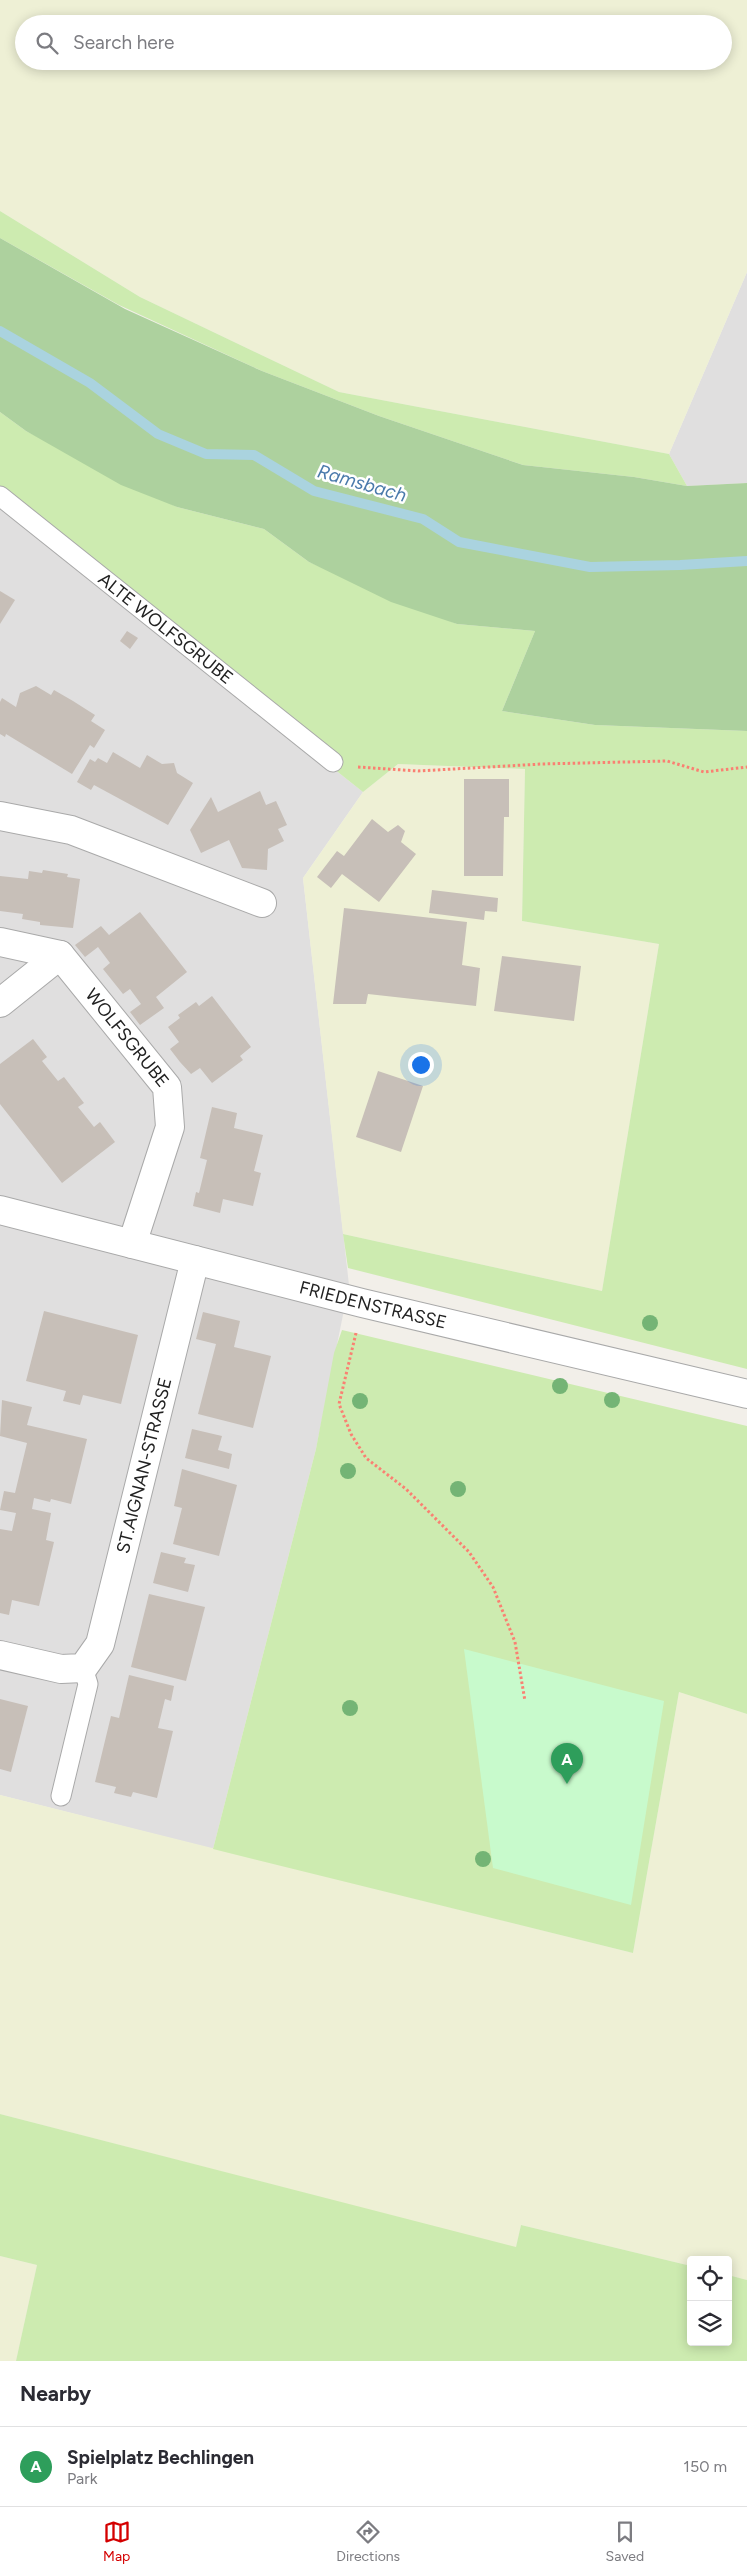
<!DOCTYPE html>
<style>
:root{--surface:#fff;--page:#f7f7f7;--text:#2b2b33;--muted:#7c7c81;--line:#e1e1e2;--accent:#d40000}
body{margin:0;font-family:Figtree,sans-serif;background:var(--page);color:var(--text)}
.controls{position:absolute;right:15px;bottom:15px;display:grid;overflow:hidden;border-radius:5px;box-shadow:0 2px 12px #0003}
.controls button{width:45px;height:45px;display:grid;place-items:center;padding:0;border:0;border-bottom:1px solid var(--line);background:var(--surface);color:var(--text);font:25px sans-serif}
.you{position:absolute;left:420px;top:1064px;width:18px;height:18px;margin:-12px;border:4px solid #fff;border-radius:50%;background:#1a73e8;box-shadow:0 0 0 8px #1a73e833}
.badge{display:grid;place-items:center;width:32px;height:32px;border-radius:50%;background:var(--accent);color:#fff;font-size:16px;font-weight:700}
.pin{position:absolute;translate:-50% -41px;filter:drop-shadow(0 1px 2px #0008)}
.pin::after{content:'';position:absolute;top:26px;width:18px;height:15px;background:inherit;clip-path:polygon(0 0,100% 0,50% 100%)}
.list{margin:0;padding:0;list-style:none}
h2{display:flex;justify-content:space-between;align-items:center;height:65px;margin:0;padding:0 20px;font-size:21px}
h2 small{font-size:16px;font-weight:400;color:var(--muted)}
.list li{display:grid;grid-template-columns:32px 1fr auto;gap:15px;align-items:center;box-sizing:border-box;height:80px;padding:0 20px;border-top:1px solid var(--line)}
.list b{display:block;font-size:19px;white-space:nowrap}
.list p{margin:0;font-size:16px;white-space:nowrap;color:var(--muted)}
.list em{font-size:16px;font-style:normal;color:var(--muted)}
.icon{flex:none;width:28px;height:28px;fill:none;stroke:currentColor;stroke-width:2;stroke-linecap:round;stroke-linejoin:round}
.map{position:relative;flex:none;width:747px;height:2361px;overflow:hidden}
.search{position:absolute;background:var(--surface);box-shadow:0 2px 12px #0003;left:15px;right:15px;top:15px;height:55px;display:flex;align-items:center;gap:12px;box-sizing:border-box;padding:0 18px;border-radius:28px;color:var(--muted);font-size:19px}
.sheet{height:145px;background:var(--surface)}
nav{display:flex;justify-content:space-around;align-items:center;box-sizing:border-box;height:70px;border-top:1px solid var(--line);background:var(--surface);font-size:14px;color:var(--muted)}
nav a{display:grid;justify-items:center;gap:2px}
nav .on{color:var(--accent)}
.map>svg:first-child{display:block}
</style>
<div class="map">
<svg width="747" height="2361" viewBox="0 0 747 2361">
<rect width="100%" height="100%" fill="#f2efe9"/>
<g fill="#e0dfdf">
<path d="M747,272v211l-60,3 -18,-32z"/>
<path d="M0,504l363,288 -60,86 46,407 -33,164 -103,400 -213,-54z"/>
</g>
<g fill="#eef0d5" fill-rule="evenodd">
<path d="M0,0h747v272l-78,182 -330,-62 -199,-95 -140,-86zM24,24h699v37h-699z"/>
<path d="M398,764l127,5 -3,152 137,23 -57,347 -259,-57 -40,-356 60,-86z"/>
<path d="M679,1692l68,22v566l-19,-5v-15h-37v6l-170,-41 -5,23 -516,-134v-319l633,158z"/>
<path d="M0,2256l37,9 -21,96h-16z"/>
</g>
<g fill="#cdebb0">
<path d="M0,211l140,86 199,95 330,62 18,32 -53,-9 -111,-12 -144,-49 -117,-45 -143,-66 -119,-67z"/>
<path d="M0,412l26,19 151,76 87,22 45,33 148,62 78,7 -33,80 93,14 152,6v638l-399,-101 -5,-34 259,57 57,-347 -137,-23 3,-152 -127,-5 -35,28 -363,-288z"/>
<path d="M342,1330l405,96v288l-68,-22 -46,261 -420,-104 103,-400 18,-96z"/>
<path d="M0,2114l516,133 5,-22 170,41v76h37v-67l19,5v81h-731l21,-96 -37,-9z"/>
</g>
<path fill="#add19e" d="M0,238l125,71 137,62 117,45 144,49 111,12 53,9 60,-3v248l-152,-6 -93,-14 33,-80 -78,-7 -66,-22 -82,-40 -45,-33 -87,-22 -56,-22 -95,-54 -26,-19z"/>
<path fill="#c8facc" d="M464,1649l200,52 -33,204 -138,-37z"/>
<g fill="none" stroke-linecap="round" stroke-linejoin="round">
<path stroke="#aad3df" stroke-width="10" d="M0,331l90,52 68,51 48,20 48,1 60,36 109,28 36,23 131,25 90,-2 67,-4"/>
</g>
<g fill="#c7bfb8">
<path d="M0,591l15,9 -15,24z"/>
<path d="M127,631l11,7 -8,11 -10,-8z"/>
<path d="M36,686l15,9 3,-5 19,11 22,14 -4,6 14,9 -11,18 -4,-3 -18,29 -66,-40 -1,3 -5,-3v-32l2,-4 14,9 4,-14z"/>
<path d="M113,752l27,16 7,-13 15,9 12,-1 3,10 16,10 -25,42 -74,-40 -3,5 -14,-8 13,-23 5,3 3,-4 9,5z"/>
<path d="M464,779h45v38h-5l-1,59h-39z"/>
<path d="M260,791l6,14 10,-4 11,24 -9,4 6,12 -16,8 -1,21 -25,-2 -13,-28 -28,13 -11,-23 21,-33 7,15z"/>
<path d="M372,819l16,13 10,-7 7,6 -4,11 15,12 -37,48 -37,-28 -11,14 -14,-11 20,-26 7,5z"/>
<path d="M43,870l25,4 -1,3 13,2 -7,49 -33,-3v-3l-18,-3 1,-5 -23,-3v-35l28,3 1,-8 13,2z"/>
<path d="M432,890l66,8 -1,14 -12,-1 -1,9 -55,-7z"/>
<path d="M344,908l123,14 -5,43 18,3 -4,38 -108,-12 -2,10h-33z"/>
<path d="M140,912l47,60 -31,25 8,11 -24,17 -10,-13 11,-8 -11,-15 -7,5 -20,-25 7,-6 -12,-16 -13,10 -10,-12 26,-19 8,9z"/>
<path d="M502,956l79,10 -7,55 -80,-10z"/>
<path d="M212,996l39,51 -11,9 3,4 -31,23 -12,-15 -9,6 -11,-12 -10,-13 9,-7 -11,-15 12,-9 -2,-3 18,-13 3,4z"/>
<path d="M33,1039l14,18 -5,4 16,20 6,-4 20,26 -6,4 16,20 6,-5 15,20 -53,41 -62,-79v-40z"/>
<path d="M378,1071l45,15 -22,66 -45,-15z"/>
<path d="M212,1107l25,6 -3,15 29,7 -9,36 7,2 -8,33 -30,-7 -3,14 -27,-7 3,-14 3,1 8,-33 -7,-2z"/>
<path d="M44,1311l94,24 -17,69 -38,-9 -3,10 -17,-4 3,-10 -40,-10z"/>
<path d="M203,1312l37,9 -6,26 37,9 -18,72 -55,-14 18,-70 -20,-5z"/>
<path d="M2,1400l30,7 -5,18 60,14 -16,65 -20,-5 -1,3 -16,-4 -2,11 19,4 -5,27 8,2 -15,64 -27,-6 -3,15 -9,-2v-84l12,2 4,-18 -16,-3 4,-19 11,2 12,-50 -27,-7z"/>
<path d="M192,1429l30,7 -4,14 14,4 -3,15 -44,-11z"/>
<path d="M182,1469l55,16 -18,71 -46,-12 9,-36 -8,-2z"/>
<path d="M161,1552l25,6 -2,5 11,2 -7,27 -35,-9z"/>
<path d="M149,1594l56,13 -19,74 -55,-14z"/>
<path d="M129,1675l45,11 -3,15 -6,-2 -7,29 15,3 -16,67 -24,-6 -2,5 -17,-4 2,-6 -21,-5 16,-66 8,2z"/>
<path d="M0,1699l28,7 -17,66 -11,-3z"/>
</g>
<g fill="none" stroke-linecap="round" stroke-linejoin="round">
<defs>
<g id="service">
<path id="s1" d="M0,496l333,266"/>
<path d="M61,1796l27,-112 -5,-16"/>
</g>
<g id="minor">
<path d="M0,816l71,14 191,73"/>
<path id="s2" d="M0,942l60,13 107,132 3,40 -38,117"/>
<path d="M0,1003l60,-48"/>
<path id="s3" d="M0,1210l362,93 385,91"/>
<path id="s4" d="M0,1655l61,14 22,-1 17,-24 95,-384"/>
</g>
</defs>
<use href="#service" stroke="#a9a9a9" stroke-width="21"/>
<use href="#minor" stroke="#a9a9a9" stroke-width="30"/>
<g stroke="#fa8072" stroke-width="3" stroke-dasharray="2.5 2.5" stroke-linecap="butt">
<path d="M358,767l60,4 124,-7 125,-3 37,11 43,-5"/>
<path d="M356,1333l-17,71 12,30 15,24 40,31 63,63 24,35 22,55 10,59"/>
</g>
<use href="#service" stroke="#fff" stroke-width="19"/>
<use href="#minor" stroke="#fff" stroke-width="28"/>
</g>
<g fill="#74b475">
<circle cx="650" cy="1323" r="8"/>
<circle cx="560" cy="1386" r="8"/>
<circle cx="612" cy="1400" r="8"/>
<circle cx="360" cy="1401" r="8"/>
<circle cx="348" cy="1471" r="8"/>
<circle cx="458" cy="1489" r="8"/>
<circle cx="350" cy="1708" r="8"/>
<circle cx="483" cy="1859" r="8"/>
</g>
<g text-anchor="middle" dominant-baseline="central" stroke-width="5" stroke-linejoin="round" paint-order="stroke">
<g font-size="18" fill="#222" stroke="#fff">
<text stroke="none"><textPath href="#s1" startOffset="212">ALTE WOLFSGRUBE</textPath></text>
<text stroke="none"><textPath href="#s2" startOffset="168">WOLFSGRUBE</textPath></text>
<text stroke="none"><textPath href="#s3" startOffset="385">FRIEDENSTRASSE</textPath></text>
<text stroke="none"><textPath href="#s4" startOffset="298">ST.AIGNAN-STRASSE</textPath></text>
</g>
<g font-size="19" font-style="italic" fill="#4a7aab" stroke="#fff">
<text transform="translate(362 483) rotate(16)">Ramsbach</text>
</g>
</g>
</svg>
<div class="controls">
<button><svg class="icon" aria-label="locate" viewBox="0 0 24 24"><circle cx="12" cy="12" r="6"/><path d="M12 2v4M12 18v4M2 12h4M18 12h4"/></svg></button>
<button><svg class="icon" aria-label="layers" viewBox="0 0 24 24"><path d="M12 4l9 5-9 5-9-5zM3 14l9 5 9-5"/></svg></button>
</div>
<div class="you"></div>
<div class="pin badge" style="left:567px;top:1784px;background:#2e9e5b">A</div>
<div class="search"><svg class="icon" aria-label="search" viewBox="0 0 24 24"><circle cx="10" cy="10" r="6"/><path d="M15 15l6 6"/></svg>Search here</div>
</div>
<section class="sheet">
<h2>Nearby<small></small></h2>
<ul class="list">
<li><span class="badge" style="background:#2e9e5b">A</span><div><b>Spielplatz Bechlingen</b><p>Park</p></div><em>150 m</em></li>
</ul>
</section>
<nav>
<a class="on"><svg class="icon" aria-label="map" viewBox="0 0 24 24"><path d="M3 6l6-2 6 2 6-2v14l-6 2-6-2-6 2zM9 4v14M15 6v14"/></svg>Map</a>
<a><svg class="icon" aria-label="directions" viewBox="0 0 24 24"><path d="M12 3l9 9-9 9-9-9zM9 14v-3h6M13 9l2 2-2 2"/></svg>Directions</a>
<a><svg class="icon" aria-label="saved" viewBox="0 0 24 24"><path d="M7 4h10v16l-5-4-5 4z"/></svg>Saved</a>
</nav>
